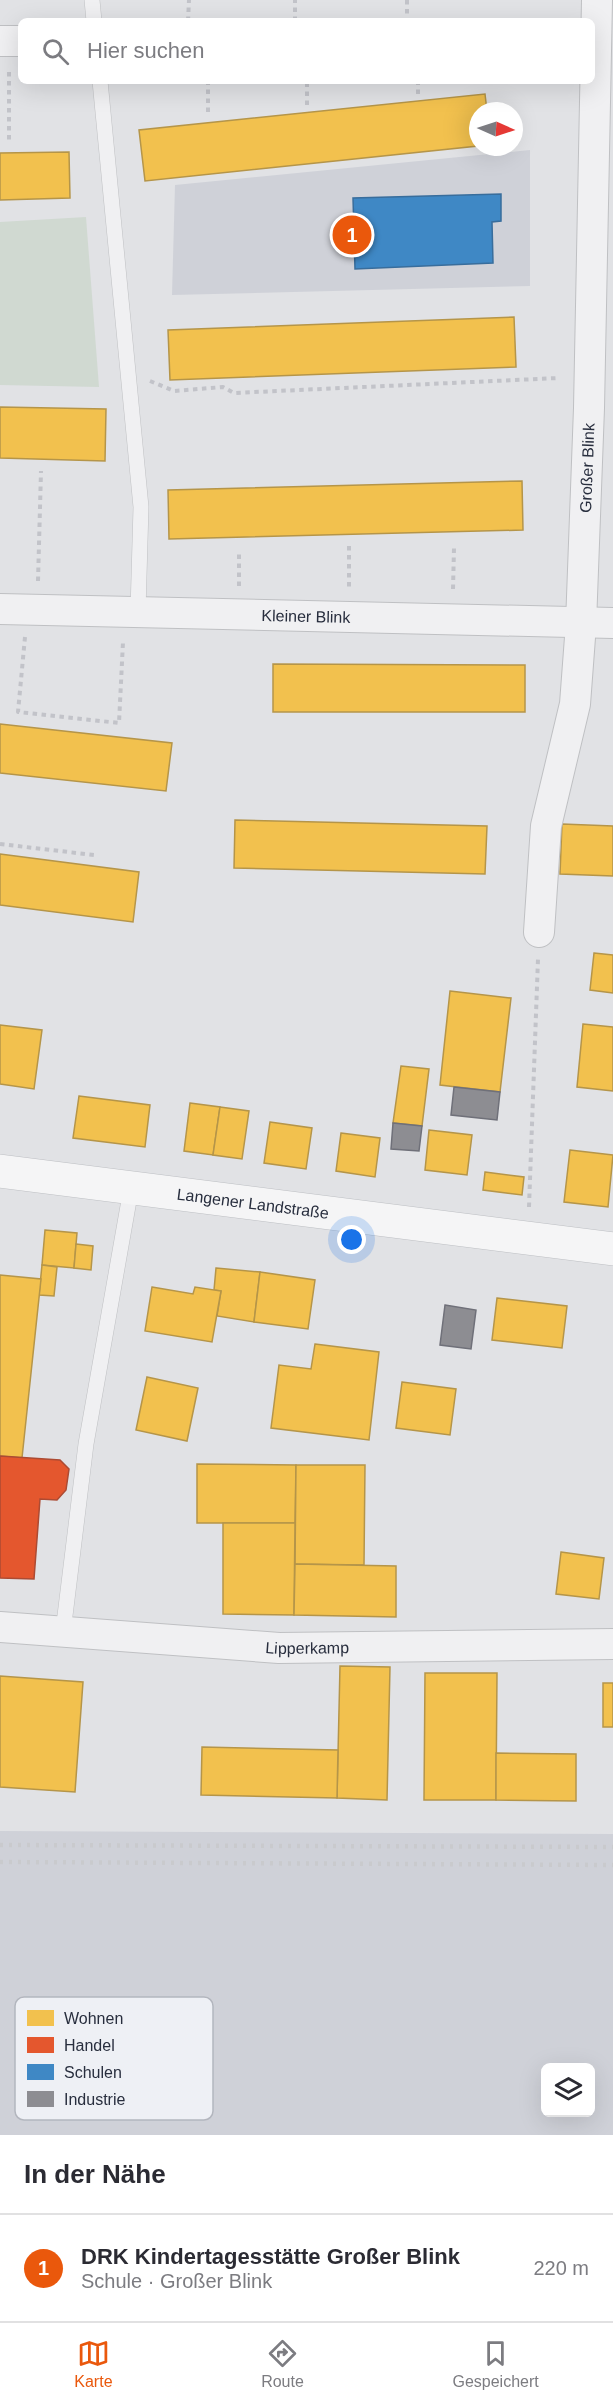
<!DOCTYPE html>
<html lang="de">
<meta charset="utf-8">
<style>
:root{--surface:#fff;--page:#f2f2f3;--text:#2b2b33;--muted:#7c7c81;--line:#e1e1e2;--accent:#ea580c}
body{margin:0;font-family:Arial,sans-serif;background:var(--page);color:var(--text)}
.controls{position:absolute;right:18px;bottom:18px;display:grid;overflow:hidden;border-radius:9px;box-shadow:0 6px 24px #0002}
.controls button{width:54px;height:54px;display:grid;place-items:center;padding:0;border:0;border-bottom:2px solid var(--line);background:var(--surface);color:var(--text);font:30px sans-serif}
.compass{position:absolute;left:469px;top:102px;width:54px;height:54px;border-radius:50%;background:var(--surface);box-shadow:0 6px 24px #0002;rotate:93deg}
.you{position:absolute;left:352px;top:1240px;width:21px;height:21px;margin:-15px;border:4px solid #fff;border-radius:50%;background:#1a73e8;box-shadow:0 0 0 9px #1a73e833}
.badge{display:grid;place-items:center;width:39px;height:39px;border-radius:50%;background:var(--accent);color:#fff;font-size:20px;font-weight:700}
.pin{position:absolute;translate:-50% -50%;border:3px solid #fff;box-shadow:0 2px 6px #0006}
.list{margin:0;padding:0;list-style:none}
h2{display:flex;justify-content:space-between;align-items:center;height:78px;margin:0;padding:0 24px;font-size:26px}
h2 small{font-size:20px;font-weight:400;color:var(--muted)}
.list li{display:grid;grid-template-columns:39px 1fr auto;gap:18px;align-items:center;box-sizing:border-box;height:108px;padding:0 24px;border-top:2px solid var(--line)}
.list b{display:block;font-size:22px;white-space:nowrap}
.list p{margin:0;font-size:20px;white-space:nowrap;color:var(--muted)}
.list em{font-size:20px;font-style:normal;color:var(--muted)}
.icon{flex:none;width:33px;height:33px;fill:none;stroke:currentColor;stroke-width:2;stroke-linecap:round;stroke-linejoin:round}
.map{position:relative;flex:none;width:613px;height:2135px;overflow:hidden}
.search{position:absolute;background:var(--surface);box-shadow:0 6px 24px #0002;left:18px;right:18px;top:18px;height:66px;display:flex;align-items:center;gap:15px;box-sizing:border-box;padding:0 21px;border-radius:9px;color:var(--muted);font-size:22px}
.sheet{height:186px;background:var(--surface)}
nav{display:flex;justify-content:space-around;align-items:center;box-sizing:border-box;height:84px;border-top:2px solid var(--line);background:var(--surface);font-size:16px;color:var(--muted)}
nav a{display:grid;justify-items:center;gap:3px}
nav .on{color:var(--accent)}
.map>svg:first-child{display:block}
</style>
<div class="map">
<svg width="613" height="2135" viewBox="0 0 613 2135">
<rect width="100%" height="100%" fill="#e1e2e5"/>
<g fill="#cfd1d8" fill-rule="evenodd">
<path d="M530,150v136l-358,9 3,-110z"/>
<path d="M0,1831l613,3v301h-613zM546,2068h44v44h-44z"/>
</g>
<path fill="#d0d9d1" d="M86,217l13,170 -99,-2v-163z"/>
<g fill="#f2c14e" stroke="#b59549" stroke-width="1.5">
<path d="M485,94l2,17h-9v35l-333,35 -6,-51z"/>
<path d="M69,152l1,46 -70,2v-47z"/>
<path d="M514,317l2,50 -346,13 -2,-50z"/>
<path d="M0,407l106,2 -1,52 -105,-3z"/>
<path d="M522,481l1,49 -354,9 -1,-49z"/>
<path d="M273,664l252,1v47h-252z"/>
<path d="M0,724l172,19 -6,48 -166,-18z"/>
<path d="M235,820l252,6 -2,48 -251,-6z"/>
<path d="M562,824l51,2v50l-53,-2z"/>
<path d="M0,854l139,18 -6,50 -133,-17z"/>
<path d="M594,953l19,2v38l-23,-3z"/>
<path d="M450,991l61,7 -11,94 -60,-7z"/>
<path d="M583,1024l30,3v64l-36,-4z"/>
<path d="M0,1025l42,5 -8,59 -34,-5z"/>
<path d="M401,1066l28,3 -7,57 -29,-3z"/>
<path d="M79,1096l71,9 -5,42 -72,-9z"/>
<path d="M190,1103l30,4 -7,48 -29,-4z"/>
<path d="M220,1107l29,4 -7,48 -29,-4z"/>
<path d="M270,1122l42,6 -6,41 -42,-6z"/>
<path d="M429,1130l43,5 -5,40 -42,-5z"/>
<path d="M341,1133l39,5 -5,39 -39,-6z"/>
<path d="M570,1150l43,5 -5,52 -44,-5z"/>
<path d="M485,1172l39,5 -2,18 -39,-5z"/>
<path d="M45,1230l32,3 -3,35 -32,-3z"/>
<path d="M76,1244l17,2 -2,24 -17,-2z"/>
<path d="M42,1265l15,2 -3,29 -15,-1z"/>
<path d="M216,1268l44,4 -6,50 -37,-6 4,-25 -7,-1z"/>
<path d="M260,1272l55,8 -7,49 -54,-7z"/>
<path d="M0,1275l41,4 -19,179 -22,-2z"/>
<path d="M152,1287l41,7 2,-7 26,4 -9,51 -67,-11z"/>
<path d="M497,1298l70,8 -5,42 -70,-8z"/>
<path d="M315,1344l64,8 -10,88 -98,-12 8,-63 32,4z"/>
<path d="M147,1377l51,11 -11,53 -51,-11z"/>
<path d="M402,1382l54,7 -6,46 -54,-7z"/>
<path d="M197,1464l99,1 -1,58h-98z"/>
<path d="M296,1465h69l-1,100 -69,-1z"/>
<path d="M223,1523h72l-1,92 -71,-1z"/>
<path d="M561,1552l43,6 -5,41 -43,-5z"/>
<path d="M295,1564l101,2v51l-102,-2z"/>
<path d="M340,1666l50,1 -3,133 -50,-2z"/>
<path d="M425,1673h72l-1,127h-72z"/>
<path d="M0,1676l83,6 -8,110 -75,-5z"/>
<rect x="603" y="1683" width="10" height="44"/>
<path d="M202,1747l136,3 -1,48 -136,-3z"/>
<path d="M496,1753l80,1v47l-80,-1z"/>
</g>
<path fill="#e4572e" stroke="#ac4b33" stroke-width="1.5" d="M0,1456l60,4 9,9 -3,21 -9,10 -17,-1 -6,80 -34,-1z"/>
<path fill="#3f88c5" stroke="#386d9c" stroke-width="1.5" d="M501,194v27l-9,1 1,41 -138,6 -2,-71z"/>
<g fill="#8d8d92" stroke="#6f7079" stroke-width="1.5">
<path d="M454,1087l46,5 -3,28 -46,-5z"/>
<path d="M393,1123l29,3 -3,25 -28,-2z"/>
<path d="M445,1305l31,5 -5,39 -31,-4z"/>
</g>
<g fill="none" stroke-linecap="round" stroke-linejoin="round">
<defs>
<g id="lane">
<path d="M92,0l2,21"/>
<path d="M100,81l41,426 -3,104"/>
<path d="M63,1632l23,-188 45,-255"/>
</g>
<g id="street">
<path d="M0,41h21"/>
<path id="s1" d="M0,609l613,14"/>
<path id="s2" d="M539,932l7,-106 29,-122 6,-80 8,-216 8,-408"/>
<path id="s3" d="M0,1627l279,21 334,-4"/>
</g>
<g id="primary">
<path id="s4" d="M0,1171l613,78"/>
</g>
</defs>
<use href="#lane" stroke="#bfc0c3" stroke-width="16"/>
<use href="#street" stroke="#bfc0c3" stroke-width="32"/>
<use href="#primary" stroke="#bdbfc3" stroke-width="34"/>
<g stroke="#c2c3c9" stroke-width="4" stroke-dasharray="4.5 4.5" stroke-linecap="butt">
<path d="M407,0v21"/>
<path d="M188,21l1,-21"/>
<path d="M295,21v-21"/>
<path d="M9,72v70"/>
<path d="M418,94v-13"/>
<path d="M307,105v-24"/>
<path d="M208,112v-31"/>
<path d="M150,381l24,10 49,-4 11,6 325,-15"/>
<path d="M349,546v41"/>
<path d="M38,581l3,-110"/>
<path d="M239,586v-32"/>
<path d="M453,589l1,-41"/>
<path d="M25,637l-7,75 101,11 4,-81"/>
<path d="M0,844l94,11"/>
<path d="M529,1207l9,-248"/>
</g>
<use href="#lane" stroke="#f0f0f2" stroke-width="15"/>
<use href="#street" stroke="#f0f0f2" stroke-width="30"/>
<use href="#primary" stroke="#f5f5f6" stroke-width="33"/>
<g stroke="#c9cacd" stroke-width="4.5" stroke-dasharray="3 6" stroke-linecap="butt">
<path d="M0,1845l613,2"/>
<path d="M0,1862l613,3"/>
</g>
</g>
<g text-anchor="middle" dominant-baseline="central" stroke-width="6" stroke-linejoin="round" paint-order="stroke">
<g font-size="16" fill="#282e3e" stroke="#eef0f5">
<text stroke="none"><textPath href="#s2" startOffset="468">Großer Blink</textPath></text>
<text stroke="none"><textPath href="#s1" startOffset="306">Kleiner Blink</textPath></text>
<text stroke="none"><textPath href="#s4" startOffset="255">Langener Landstraße</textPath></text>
<text stroke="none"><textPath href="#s3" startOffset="308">Lipperkamp</textPath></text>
</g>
</g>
<rect x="15" y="1997" width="198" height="123" rx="9" fill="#eef0f5" stroke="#b3b6be" stroke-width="1.5"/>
<rect x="27" y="2010" width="27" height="16" fill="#f2c14e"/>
<rect x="27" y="2037" width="27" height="16" fill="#e4572e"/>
<rect x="27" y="2064" width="27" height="16" fill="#3f88c5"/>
<rect x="27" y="2091" width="27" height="16" fill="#8d8d92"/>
<g font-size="16" fill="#282e3e">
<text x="64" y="2024">Wohnen</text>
<text x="64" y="2051">Handel</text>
<text x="64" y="2078">Schulen</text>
<text x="64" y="2105">Industrie</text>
</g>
</svg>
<div class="controls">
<button><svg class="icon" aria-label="layers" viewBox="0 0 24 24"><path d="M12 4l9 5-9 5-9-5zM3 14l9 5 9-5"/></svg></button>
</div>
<svg class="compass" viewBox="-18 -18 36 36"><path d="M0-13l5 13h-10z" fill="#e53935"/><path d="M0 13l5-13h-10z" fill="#7c7c81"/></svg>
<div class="you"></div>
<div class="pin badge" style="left:352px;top:235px">1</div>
<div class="search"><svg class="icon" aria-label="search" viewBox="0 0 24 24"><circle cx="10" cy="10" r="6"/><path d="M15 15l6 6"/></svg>Hier suchen</div>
</div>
<section class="sheet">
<h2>In der Nähe<small></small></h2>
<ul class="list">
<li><span class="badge">1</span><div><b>DRK Kindertagesstätte Großer Blink</b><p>Schule · Großer Blink</p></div><em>220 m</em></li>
</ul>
</section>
<nav>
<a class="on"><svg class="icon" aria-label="map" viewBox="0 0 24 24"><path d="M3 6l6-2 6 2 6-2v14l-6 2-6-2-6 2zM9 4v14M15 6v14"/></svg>Karte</a>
<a><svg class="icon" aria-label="directions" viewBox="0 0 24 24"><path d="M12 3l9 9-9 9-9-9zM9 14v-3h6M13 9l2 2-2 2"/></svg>Route</a>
<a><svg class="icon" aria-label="saved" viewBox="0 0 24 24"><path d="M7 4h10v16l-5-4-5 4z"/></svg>Gespeichert</a>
</nav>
